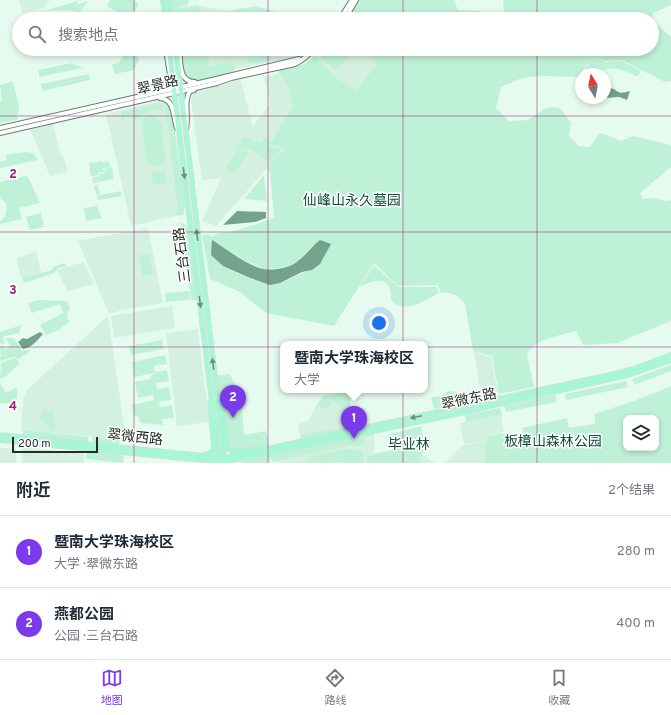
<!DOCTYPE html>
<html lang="zh">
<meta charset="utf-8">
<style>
:root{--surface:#fff;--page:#f2f2f3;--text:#1f2937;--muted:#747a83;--line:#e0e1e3;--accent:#7c3aed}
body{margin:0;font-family:Overpass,"Noto Sans SC",sans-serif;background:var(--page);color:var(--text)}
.controls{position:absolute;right:12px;bottom:12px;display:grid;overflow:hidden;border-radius:8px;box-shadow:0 2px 6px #0003}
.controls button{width:36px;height:36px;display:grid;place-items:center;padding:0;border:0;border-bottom:1px solid var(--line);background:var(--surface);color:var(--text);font:20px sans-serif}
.compass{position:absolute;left:575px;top:68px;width:36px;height:36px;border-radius:50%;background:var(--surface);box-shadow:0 2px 6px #0003;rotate:350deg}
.scale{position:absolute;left:12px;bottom:10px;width:86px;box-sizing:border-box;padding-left:4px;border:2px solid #252d29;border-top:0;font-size:11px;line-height:14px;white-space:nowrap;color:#252d29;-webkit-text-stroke:3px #fff;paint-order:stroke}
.you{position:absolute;left:379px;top:323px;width:14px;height:14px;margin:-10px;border:3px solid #fff;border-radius:50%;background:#1a73e8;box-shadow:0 0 0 6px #1a73e833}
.badge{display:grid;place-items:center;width:26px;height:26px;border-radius:50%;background:var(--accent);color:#fff;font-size:13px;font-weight:700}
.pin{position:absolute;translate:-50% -33px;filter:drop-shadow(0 1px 2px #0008)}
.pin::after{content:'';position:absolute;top:21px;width:14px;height:12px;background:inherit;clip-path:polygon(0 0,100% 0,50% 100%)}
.popup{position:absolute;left:280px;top:341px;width:148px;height:52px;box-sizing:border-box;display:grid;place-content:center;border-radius:8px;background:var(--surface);filter:drop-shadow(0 1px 3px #0005);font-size:13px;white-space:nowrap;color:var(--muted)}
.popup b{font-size:15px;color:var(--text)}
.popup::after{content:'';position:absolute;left:50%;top:100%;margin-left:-8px;border:8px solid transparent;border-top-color:var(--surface)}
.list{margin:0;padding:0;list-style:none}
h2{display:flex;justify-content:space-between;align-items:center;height:52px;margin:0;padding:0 16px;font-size:17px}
h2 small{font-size:13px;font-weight:400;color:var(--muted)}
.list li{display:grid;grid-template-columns:26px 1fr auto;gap:12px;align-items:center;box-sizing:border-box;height:72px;padding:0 16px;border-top:1px solid var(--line)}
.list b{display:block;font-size:15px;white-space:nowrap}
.list p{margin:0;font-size:13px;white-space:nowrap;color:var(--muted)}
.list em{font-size:13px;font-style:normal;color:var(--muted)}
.icon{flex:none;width:22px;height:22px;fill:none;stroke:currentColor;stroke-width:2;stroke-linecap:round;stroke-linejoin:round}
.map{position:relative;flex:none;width:671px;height:463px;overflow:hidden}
.search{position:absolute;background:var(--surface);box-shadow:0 2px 6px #0003;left:12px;right:12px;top:12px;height:44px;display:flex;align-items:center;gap:10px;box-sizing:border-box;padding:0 14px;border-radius:22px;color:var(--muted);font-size:15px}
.sheet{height:196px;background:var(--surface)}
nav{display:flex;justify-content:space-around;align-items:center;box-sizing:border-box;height:56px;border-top:1px solid var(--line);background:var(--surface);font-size:11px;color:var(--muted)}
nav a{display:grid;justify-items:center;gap:2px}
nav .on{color:var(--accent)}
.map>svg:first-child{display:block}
</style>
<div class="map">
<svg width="671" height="463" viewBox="0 0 671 463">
<rect width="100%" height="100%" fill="#e6fbf0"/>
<g fill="#d3f0e1">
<path d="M19,0h31l-7,8 -20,5z"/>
<path d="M195,5l32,6 28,-5 44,11 2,2h-121l-2,-11z"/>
<path d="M185,49h120l-13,9 -88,17h-9z"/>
<path d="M321,49h39l17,15 -21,26 -19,-12 -23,-22z"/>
<path d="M280,73l4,4 6,13 3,17 -22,37 13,5 -68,77 -14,-5 19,-43 -19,2 -11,-81 2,-6 47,-14 13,47 17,-22 -6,-27z"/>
<path d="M160,101l5,4 13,107 -3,4 -44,10 -25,-112z"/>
<path d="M53,123l7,31 4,3 4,15 -18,4 -20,-47z"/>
<path d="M148,228l15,75 -41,7 -13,4 -31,-73z"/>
<path d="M36,252l6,25 -19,6 -7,-25z"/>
<path d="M84,262l10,22 -26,7 -11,-20 2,-2z"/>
<path d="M172,306l3,22 -61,10 -3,-22z"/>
<path d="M108,316l16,110h-3l-4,8 -14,4 -82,-8 2,-31 5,-10z"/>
<path d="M198,329l11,93 -32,4 -11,-93z"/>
<path d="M474,352l17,5 8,41 -17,3z"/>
<path d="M350,391l1,40 -50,10 -3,-17 9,-2 15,-26z"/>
<path d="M501,415l3,17 -17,4 -1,5 -22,3 -4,-21z"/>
<path d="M421,426l3,19 -1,10 12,8h-163l10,-2 -2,-10 94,-20v22l20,-3 -3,-16z"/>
<path d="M487,441l-3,22h-39l18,-18z"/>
<path d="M22,447l63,7 -1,9h-62z"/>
<path d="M0,448l16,1v14h-16z"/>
</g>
<g fill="#bff1d9" fill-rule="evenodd">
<path d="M110,0h24l5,4 -9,15h-3l-20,-13z"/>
<path d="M169,0h20l-2,6 -8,1 2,12h-10z"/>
<path d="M359,0h95l4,10 22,1 4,8 20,-8 -1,-11h168v5l-18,8 -1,7 19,17v44l-6,1 -43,-22 -16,1 -13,-4 -15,20 -36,-1 -20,2 -21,9 -5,21 13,13 19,-1 16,-11 7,-2 9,1 11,15 -2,13 10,10 11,1 8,-12 3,-2 20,8 13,-5 37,9v22l-31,26 3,6 12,-1 11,3 5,-1v121l-54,22 -34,2 -7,-14c-16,5 -40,7 -49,23l7,33 -35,7 -7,-38 -19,-5 -8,-47 -6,-7 -9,-4h-9l-3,-8 -40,1 -24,-23 -40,63 -68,-13 -26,-21 -30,-13 -8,-44 6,-1 5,3 2,-3 20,-3 39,-13 -4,-46 -3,-4 17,-19 -14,-5 23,-37c-3,-16 -5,-25 -16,-36l28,-7 9,-8 23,22 19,12 21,-26 -17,-15h292v-30h-305zM212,241l38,22 13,6h5l18,-2 12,-5 15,-17 -1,25c-13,3 -21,10 -33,13 -16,5 -41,-10 -56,-17z"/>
<path d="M77,1l1,3 10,-3 -8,11 -14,-2 -21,1z"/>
<path d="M195,6l4,1 2,8 -10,2 8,2h-12l4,-2 -9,2 -2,-10z"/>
<path d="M255,7l43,11v1h-30v-2l-23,-2 -24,4 -1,-6z"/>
<path d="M128,49h9l2,11 -5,10 -19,4 -3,-10 7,-1z"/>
<path d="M179,49h10l3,16 4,4 5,1c-10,-2 -10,-12 -12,-21h18c2,8 4,15 -3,20l7,-3 22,-4 2,12 -40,8 -10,-3z"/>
<path d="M329,49h25l1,1 -19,21 -15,-13z"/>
<path d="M271,53l1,7 -23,4 -1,-7z"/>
<path d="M593,57l13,5 16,-1 19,10 -4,6c-13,-7 -20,-11 -35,-7 -4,1 -6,1 -9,4h-11z"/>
<path d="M71,63l12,5 -44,9v-7z"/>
<path d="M89,74l1,6 -48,11 -1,-7z"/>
<path d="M13,81l6,25 -2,14 -17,3v-20l2,-3 -2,-15z"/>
<path d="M160,101h7l4,5 15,98 -3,11 -8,1 3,-4 -13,-107z"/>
<path d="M159,103l4,3v4c-7,0 -14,0 -20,4 -4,3 -4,5 -9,6l-1,-5 -8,2v2l-3,1 -1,-8z"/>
<path d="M150,115l7,2 4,5 4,38 -2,4 -7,3 -7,-3 -3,-4 -4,-37 1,-4z"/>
<path d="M246,137l9,6 2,-2 4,2 4,-5 5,3 -2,4 14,5 -12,12 -19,-12 -13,-2 -1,-3 6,-7z"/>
<path d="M237,150l12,3 -15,20 -8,-5z"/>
<path d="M25,152l9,1 4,7 -38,8v-6l7,-2 -1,-5z"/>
<path d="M102,161v2l7,-2 1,6 -7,1 1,4 -6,1v2l-7,2 -2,-14z"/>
<path d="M112,167l2,12 -21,4 -1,-5 7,-2v-2l6,-1 -1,-4z"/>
<path d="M165,170l2,13 -13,2 -3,-12z"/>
<path d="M264,175l3,26 -23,-2z"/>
<path d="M25,176l3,1 12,26 -21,5 3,11 -22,5v-3c7,-5 7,-10 6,-18l-6,-5v-16z"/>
<path d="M98,185l2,10 21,-4 1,5 -24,4 -4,-14z"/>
<path d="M97,206l5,12 -16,3 -2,-13z"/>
<path d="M41,213l3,14 -14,3 -4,-13z"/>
<path d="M180,222l6,3 4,6 8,69h-7z"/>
<path d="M149,254l4,20 -10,2 -4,-21z"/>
<path d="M64,263l3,3 -8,2 -5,5 -29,10 -2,-5 29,-8 1,-3z"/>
<path d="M374,265l24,22h39l2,6c-15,8 -34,22 -48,7 0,-25 -13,-21 -31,-14z"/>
<path d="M189,291l1,9 -24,2 -1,-9z"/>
<path d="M39,300l28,1 3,8 -1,2 -6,2 -3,-9 -28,9 -4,-10z"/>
<path d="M68,312l-1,7 3,2 -12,9 -12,5 -6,-10 21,-11z"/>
<path d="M22,325l-3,8 -15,3 -1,3 2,4 -5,1v-12z"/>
<path d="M6,338h8l8,13 7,-2 1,2 -11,8 -5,-2 -14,4v-4h1l-1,-10 2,-1 3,3 5,-3z"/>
<path d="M162,340l2,9 -33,6 -2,-9z"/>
<path d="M165,355l2,9 -13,2 1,6 12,-2 2,11 -13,2 1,6 12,-2 2,13 -12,2 1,5 12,-2 2,13 -12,1 1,6 -23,-2 -2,-7h-4l-2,-11 22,-5 -1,-5 -15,3 -3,-16 16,-3v-4l4,-1v-1l-21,4 -2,-15z"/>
<path d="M14,358l5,3v3l-13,12 -6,3 1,-16z"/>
<path d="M671,365v6l-36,14 -3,-6z"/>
<path d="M230,374l11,22 3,39 22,-4 4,17 -40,2 -13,-57 -2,-17z"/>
<path d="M626,381l2,6 -62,13 -1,-6z"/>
<path d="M0,383l6,10 10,-5 2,3 -2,12h-16z"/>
<path d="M671,386v77h-187l3,-27 18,-3 8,5 10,-2 -1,-8 45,-10 2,10 26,-4 -1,-10 40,-13zM626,418h30v30h-30z"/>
<path d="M477,390l2,10 -45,9 -3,-12 11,-1 6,-5 16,2z"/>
<path d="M350,392v24l-10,-5 2,-5 -10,-5 -5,9 -9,-5 5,-8z"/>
<path d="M555,395l2,7 -51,10 -2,-6z"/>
<path d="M500,408l2,7 -36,7 -1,-7z"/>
<path d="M46,409l2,3 5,-1 3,18h-6l-11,-14z"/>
<path d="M345,419l6,1v10l-49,11 -1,-6 42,-7 -1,-8z"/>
<path d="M121,426h2l1,11 -7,9 -24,-3 -1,-6 11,1 14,-4z"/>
<path d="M421,426l3,19 -1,10 -4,2 1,6h-53v-7l27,-6 -3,-16z"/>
<path d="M23,430l65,7 1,6 -66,-8z"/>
<path d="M363,435l2,10 -18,1 -75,16 -2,-5v6h-28l-2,-3z"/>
<path d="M346,449h11l1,2 4,1v3l2,1 -1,7h-18l-10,-2 -1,2h-28l1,-5z"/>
<path d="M87,450l37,4 -1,9 -37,-4z"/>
</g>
<g fill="#73a38d">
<path d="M610,88c11,3 6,7 20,3l-3,9 -8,-3 -14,1v-8z"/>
<path d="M237,211l29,1v6l-11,4 -32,3z"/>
<path d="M212,240c13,8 36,26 51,29 10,2 27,-1 35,-8 8,-6 14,-15 22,-21l11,4 -11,20 -8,6 -10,2 -22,11 -10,2 -20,-7 -27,-12 -12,-11z"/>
<path d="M40,332l3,2c-6,7 -12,14 -20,15l-5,-7 5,-4 4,1z"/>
</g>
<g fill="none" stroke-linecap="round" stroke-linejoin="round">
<defs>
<g id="secondary">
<path d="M340,19l12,-19"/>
<path d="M345,19l11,-19"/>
<path d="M179,49c2,13 -1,33 16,33"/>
<path d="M159,90c7,-3 9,-7 11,-15l-4,-26"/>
<path d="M160,98c15,1 13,19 17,30"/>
<path d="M0,128l212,-48 87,-21"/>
<path d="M186,129c3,-13 -3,-27 4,-38l4,-1"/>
<path d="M0,133l187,-43 30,-7 14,-5 64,-14 7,-4 13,-11"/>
</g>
<g id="primary">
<path d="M163,0l2,19"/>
<path d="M169,0l2,19"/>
<path d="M169,49l50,411"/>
<path d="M176,49l48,404 -1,7"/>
<path d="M220,401l1,5 6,39 3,5c8,4 18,-1 27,-1"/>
<path d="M0,435l224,23 395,-85 14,-4 38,-14"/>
<path d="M0,440l223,22 233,-48 172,-39 43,-15"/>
<path d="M204,455l8,-3 2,-5 -4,-44"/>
</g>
</defs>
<use href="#secondary" stroke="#697b72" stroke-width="6"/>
<use href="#primary" stroke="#dcdddd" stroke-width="6"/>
<use href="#secondary" stroke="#fff" stroke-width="4"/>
<use href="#primary" stroke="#a5f7d6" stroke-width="4.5"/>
</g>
<defs><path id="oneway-solid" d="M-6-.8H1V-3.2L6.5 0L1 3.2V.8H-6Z"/></defs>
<g fill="#659280">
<use href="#oneway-solid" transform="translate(184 173) rotate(83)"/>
<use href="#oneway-solid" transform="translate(197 235) rotate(-97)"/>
<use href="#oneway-solid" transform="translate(200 302) rotate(83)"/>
<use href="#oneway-solid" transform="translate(213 364) rotate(-97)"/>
<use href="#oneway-solid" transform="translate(416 417) rotate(168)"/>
</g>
<path fill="none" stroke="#a02479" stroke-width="1" stroke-opacity="0.55" d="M134,0v19M268,0v19M403,0v19M537,0v19M134,49v414M268,49v414M403,49v414M537,49v414M0,116h671M0,232h671M0,347h671"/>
<g text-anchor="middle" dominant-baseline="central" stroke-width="3" stroke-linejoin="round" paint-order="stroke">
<g font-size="14" fill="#252d29" stroke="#fff">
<text transform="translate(158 86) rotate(-13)">翠景路</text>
<text transform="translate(183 255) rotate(-97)">三台石路</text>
<text transform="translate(469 400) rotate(-12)">翠微东路</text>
<text transform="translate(135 438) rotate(6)">翠微西路</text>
</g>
<g font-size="14" fill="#114f39" stroke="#fff">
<text x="352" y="201">仙峰山永久墓园</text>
<text x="553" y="442">板樟山森林公园</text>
<text x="409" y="445">毕业林</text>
</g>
</g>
<g font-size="13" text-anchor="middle" font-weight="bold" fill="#a02479" stroke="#fff" stroke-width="3" stroke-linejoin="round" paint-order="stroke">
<text x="13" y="178">2</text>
<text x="13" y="294">3</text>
<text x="13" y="410">4</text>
</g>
</svg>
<div class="controls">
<button><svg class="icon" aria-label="layers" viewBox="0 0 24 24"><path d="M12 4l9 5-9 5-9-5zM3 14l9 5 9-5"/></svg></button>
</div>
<svg class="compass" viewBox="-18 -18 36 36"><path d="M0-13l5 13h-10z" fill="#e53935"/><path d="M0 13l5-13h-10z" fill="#747a83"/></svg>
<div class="scale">200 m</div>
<div class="you"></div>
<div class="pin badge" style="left:354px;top:439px">1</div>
<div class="popup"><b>暨南大学珠海校区</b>大学</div>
<div class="pin badge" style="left:233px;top:418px">2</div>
<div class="search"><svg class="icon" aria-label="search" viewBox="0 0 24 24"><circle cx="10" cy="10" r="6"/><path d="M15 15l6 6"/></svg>搜索地点</div>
</div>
<section class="sheet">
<h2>附近<small>2个结果</small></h2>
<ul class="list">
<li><span class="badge">1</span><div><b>暨南大学珠海校区</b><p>大学 · 翠微东路</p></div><em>280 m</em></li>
<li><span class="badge">2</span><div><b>燕都公园</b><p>公园 · 三台石路</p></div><em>400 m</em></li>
</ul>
</section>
<nav>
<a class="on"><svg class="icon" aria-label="map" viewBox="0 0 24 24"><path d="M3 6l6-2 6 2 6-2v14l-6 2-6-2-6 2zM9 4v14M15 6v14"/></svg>地图</a>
<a><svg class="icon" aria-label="directions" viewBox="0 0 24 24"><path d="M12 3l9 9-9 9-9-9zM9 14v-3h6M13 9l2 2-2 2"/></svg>路线</a>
<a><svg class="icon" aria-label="saved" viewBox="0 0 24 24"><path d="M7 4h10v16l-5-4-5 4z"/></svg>收藏</a>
</nav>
